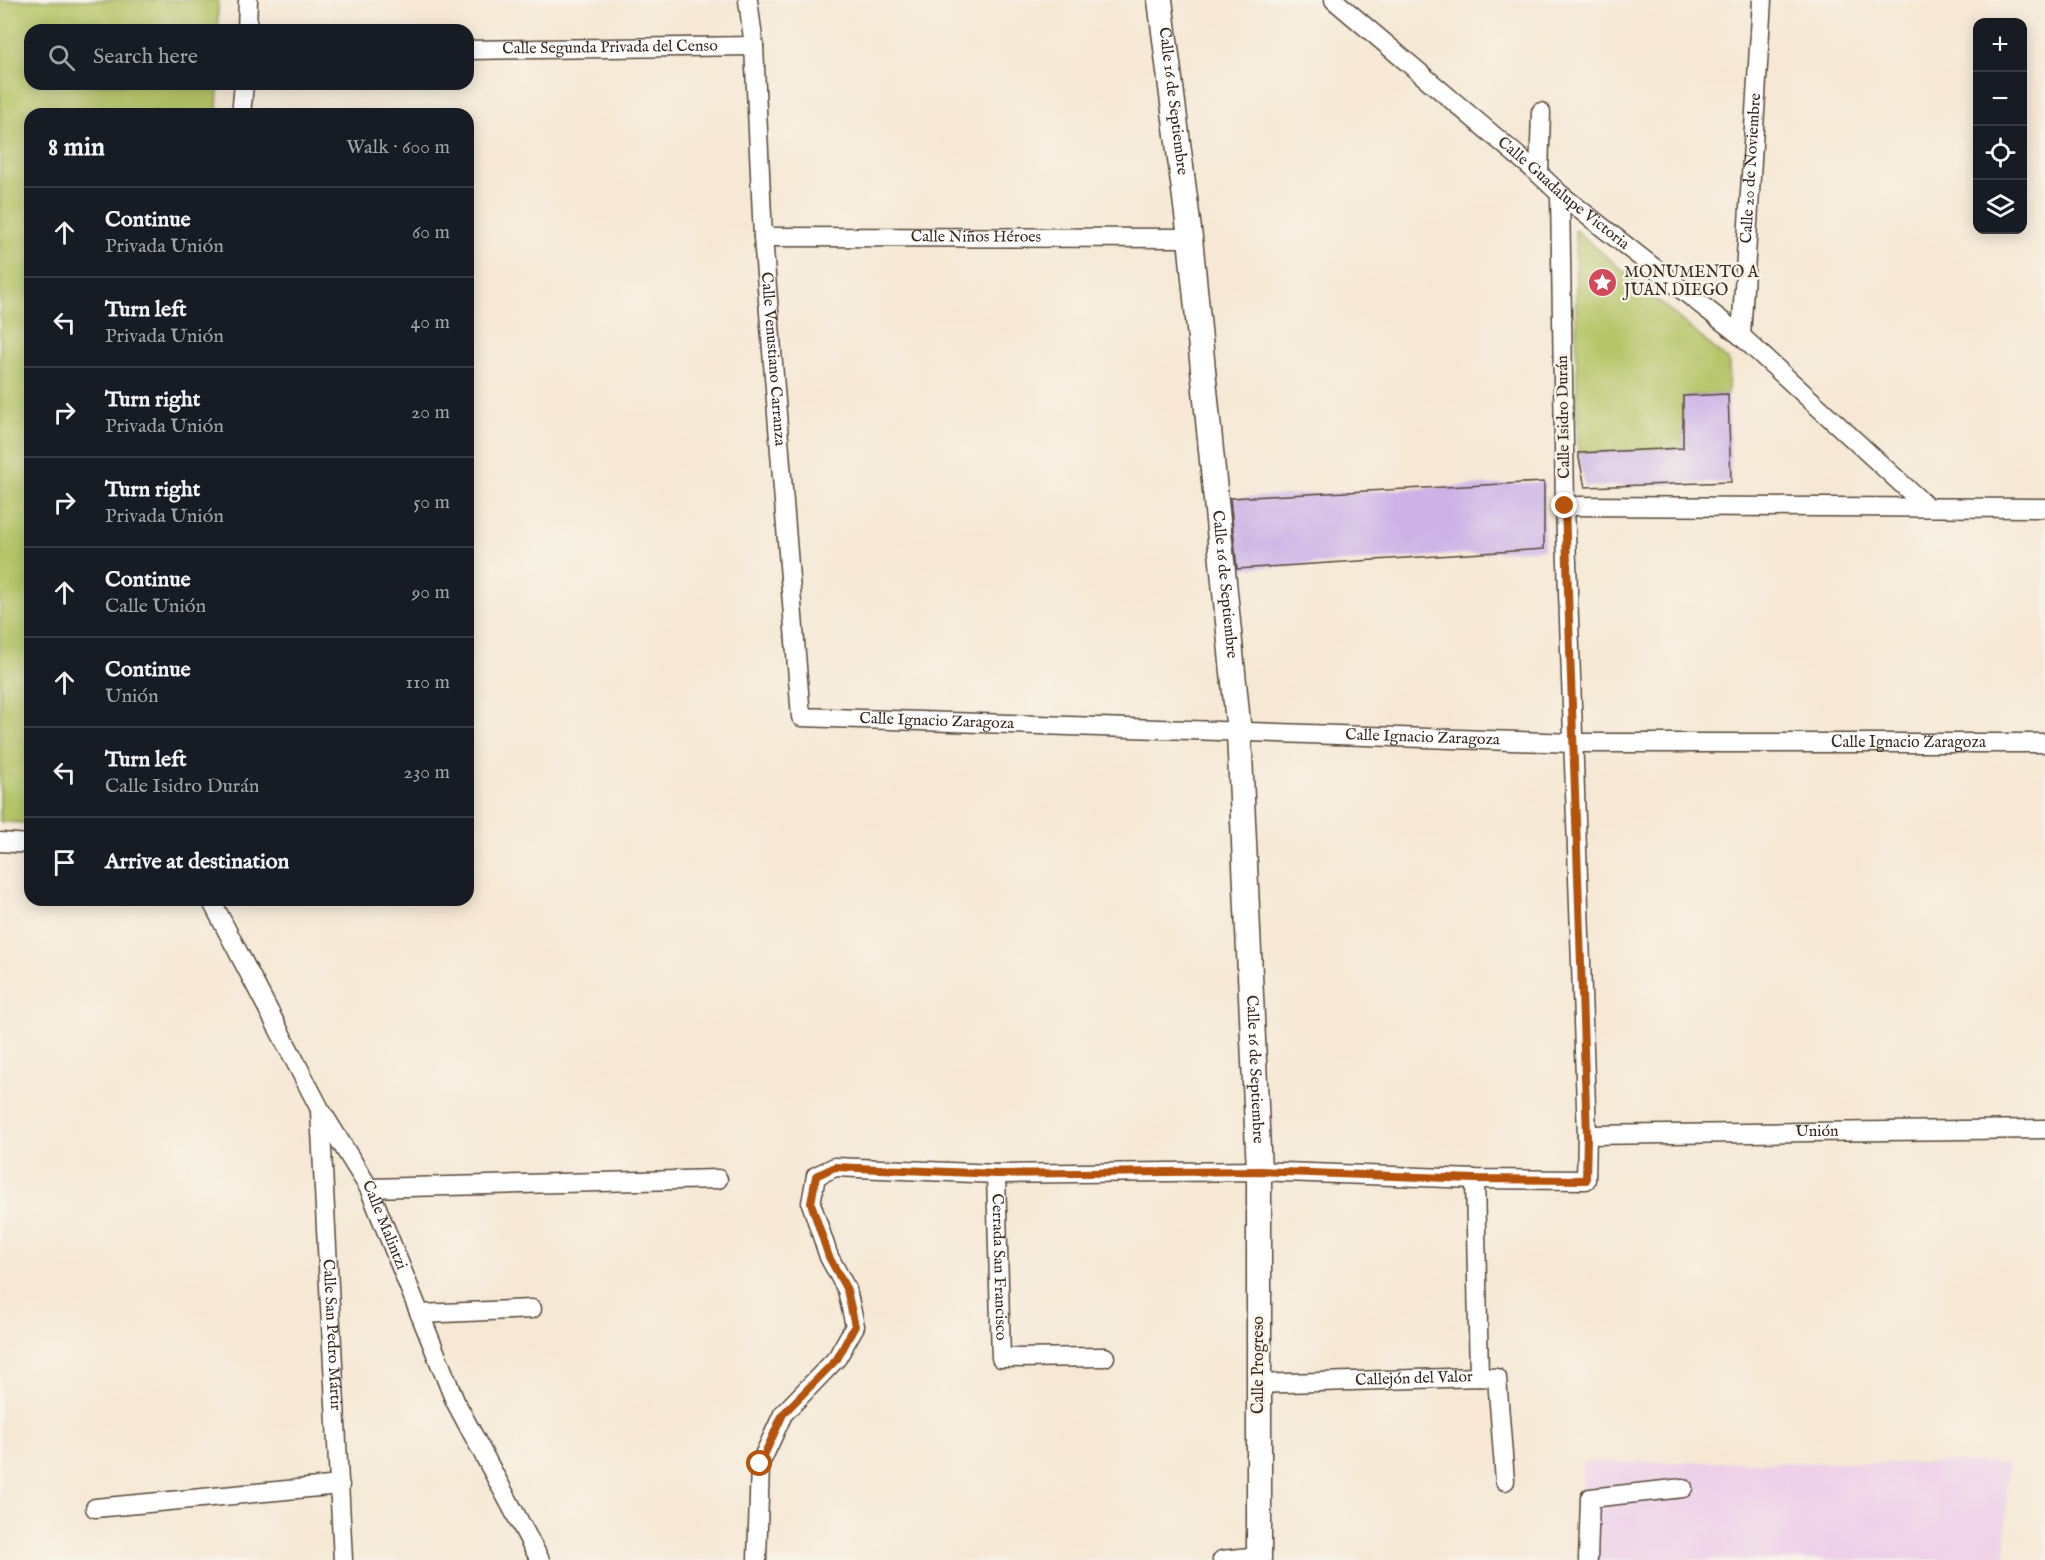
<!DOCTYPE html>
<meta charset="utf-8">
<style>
:root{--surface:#171b24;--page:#242831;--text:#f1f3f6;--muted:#9ea1a6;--line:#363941}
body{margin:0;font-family:"IM FELL English",serif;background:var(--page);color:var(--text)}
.controls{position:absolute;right:18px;top:18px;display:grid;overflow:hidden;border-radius:12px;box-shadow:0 3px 15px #0003}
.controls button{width:54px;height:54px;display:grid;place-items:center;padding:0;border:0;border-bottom:2px solid var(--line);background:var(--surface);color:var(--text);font:30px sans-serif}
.stop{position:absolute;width:18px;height:18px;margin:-14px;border:4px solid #b45309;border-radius:50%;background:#fff}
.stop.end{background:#b45309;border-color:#fff;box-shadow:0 2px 6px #0008}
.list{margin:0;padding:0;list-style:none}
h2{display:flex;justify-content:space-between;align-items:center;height:78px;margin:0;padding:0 24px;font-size:26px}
h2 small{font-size:20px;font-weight:400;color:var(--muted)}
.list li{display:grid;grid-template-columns:39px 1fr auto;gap:18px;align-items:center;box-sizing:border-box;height:90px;padding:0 24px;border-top:2px solid var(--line)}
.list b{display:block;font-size:22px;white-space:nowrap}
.list p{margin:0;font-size:20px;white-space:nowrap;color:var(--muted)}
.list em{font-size:20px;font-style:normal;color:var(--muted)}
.icon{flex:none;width:33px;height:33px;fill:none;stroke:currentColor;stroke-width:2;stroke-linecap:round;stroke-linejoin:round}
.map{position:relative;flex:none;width:2045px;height:1560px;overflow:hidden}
.search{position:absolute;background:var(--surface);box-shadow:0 3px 15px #0003;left:24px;top:24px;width:450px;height:66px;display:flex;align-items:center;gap:15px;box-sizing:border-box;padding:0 21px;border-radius:18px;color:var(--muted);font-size:22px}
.panel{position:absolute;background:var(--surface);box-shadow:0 3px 15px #0003;left:24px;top:108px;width:450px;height:798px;border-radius:18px}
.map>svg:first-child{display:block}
</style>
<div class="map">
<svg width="2045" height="1560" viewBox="0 0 2045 1560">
<rect width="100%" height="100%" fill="#f7f3e8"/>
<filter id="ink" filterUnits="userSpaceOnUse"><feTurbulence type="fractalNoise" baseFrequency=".0167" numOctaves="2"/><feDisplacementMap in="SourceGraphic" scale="12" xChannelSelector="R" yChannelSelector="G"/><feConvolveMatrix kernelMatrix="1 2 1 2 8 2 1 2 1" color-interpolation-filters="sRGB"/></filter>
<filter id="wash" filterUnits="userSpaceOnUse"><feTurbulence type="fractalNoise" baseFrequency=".008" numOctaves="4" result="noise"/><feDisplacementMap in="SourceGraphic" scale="24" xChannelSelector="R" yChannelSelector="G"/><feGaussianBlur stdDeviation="1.35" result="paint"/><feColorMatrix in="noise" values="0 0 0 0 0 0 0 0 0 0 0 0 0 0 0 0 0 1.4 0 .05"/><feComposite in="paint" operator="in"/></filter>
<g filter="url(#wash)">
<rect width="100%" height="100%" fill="#f6e8d4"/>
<path fill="#edd0e9" d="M1582,1462l426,1 -3,97h-420z"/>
<g fill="#b5c568" stroke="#787843" stroke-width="1.5">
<path d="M0,0h218v30h-188v54h188l-1,30h-187v709l-30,-1z"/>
<path d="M1575,230l154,131 -1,33 -45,2v52l-105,5z"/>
</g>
<g id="blocks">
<g fill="#ccb2e7">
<path d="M1728,394l3,88 -146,5 -7,-34 105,-5v-52z"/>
<path d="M1544,482v67l-307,20 -7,-71z"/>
</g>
</g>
</g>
<g filter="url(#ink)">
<use href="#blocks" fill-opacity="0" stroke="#574639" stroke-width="1.5"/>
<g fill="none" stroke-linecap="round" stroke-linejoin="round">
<defs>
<g id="minor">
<path id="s1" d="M748,0l6,46 9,191 38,480 773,26h471"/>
<path id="s2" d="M1334,0l205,174 21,20 181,142 186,171"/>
<path d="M247,30l1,-30"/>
<path id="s3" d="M468,50l286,-4"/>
<path d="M241,114l3,-30"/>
<path d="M1539,174l2,-62"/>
<path id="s4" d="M763,237l427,1"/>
<path id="s5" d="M1741,336l21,-336"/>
<path d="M1565,506l480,2"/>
<path d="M0,842l30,2"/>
<path id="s6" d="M211,900l109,209 49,79 86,213 85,159"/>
<path id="s7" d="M320,1111l23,449"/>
<path id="s8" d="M1587,1135l458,-6"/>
<path id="s9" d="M996,1174l5,184 104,-1"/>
<path d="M1475,1179l4,198"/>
<path d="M369,1188l349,-9"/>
<path d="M420,1314l112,-5"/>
<path id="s10" d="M1258,1384l221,-7 18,1 8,103"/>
<path d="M95,1508l245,-23"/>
<path d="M757,1560l3,-96 23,-50 54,-56 18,-32 -8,-36 -18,-33 -18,-54 5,-27 19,-9 161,7 263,-3 216,8 111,1 1,-45 -22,-629 -5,-312"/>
<path d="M1222,1560l37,-4"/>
<path d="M1588,1560l2,-62 93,-10"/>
</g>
<g id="tertiary">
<path id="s11" d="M1160,0l30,238 49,495 20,438v389"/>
</g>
</defs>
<use href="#minor" stroke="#574639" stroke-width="21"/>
<use href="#tertiary" stroke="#574639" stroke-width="27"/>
<use href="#minor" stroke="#fff" stroke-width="18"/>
<use href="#tertiary" stroke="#fff" stroke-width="24"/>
</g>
</g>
<g fill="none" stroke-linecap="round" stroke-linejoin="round" filter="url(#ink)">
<path stroke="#b45309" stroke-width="8" d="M760,1464l23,-50 54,-55 18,-33 -8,-36 -18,-33 -18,-54 5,-27 19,-9 161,7 263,-3 216,8 111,1 1,-45 -22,-629"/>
</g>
<defs>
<symbol id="sight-disc" viewBox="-11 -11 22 22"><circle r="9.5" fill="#d1495b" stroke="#f7f3e8"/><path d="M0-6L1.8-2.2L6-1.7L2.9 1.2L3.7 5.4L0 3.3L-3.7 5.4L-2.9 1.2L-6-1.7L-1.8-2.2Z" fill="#fff"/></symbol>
</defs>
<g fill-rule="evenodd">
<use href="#sight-disc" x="1586" y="266" width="33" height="33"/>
</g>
<g text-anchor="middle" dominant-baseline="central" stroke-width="5" stroke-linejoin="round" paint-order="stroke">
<g font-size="16" fill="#3b2a1e" stroke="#f7f3e8">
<text stroke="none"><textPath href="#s3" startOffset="142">Calle Segunda Privada del Censo</textPath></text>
<text stroke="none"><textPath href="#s11" startOffset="102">Calle 16 de Septiembre</textPath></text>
<text stroke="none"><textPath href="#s5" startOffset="168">Calle 20 de Noviembre</textPath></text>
<text stroke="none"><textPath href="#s2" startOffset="300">Calle Guadalupe Victoria</textPath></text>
<text stroke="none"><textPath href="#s4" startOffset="213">Calle Niños Héroes</textPath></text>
<text stroke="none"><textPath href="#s1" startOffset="360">Calle Venustiano Carranza</textPath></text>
<text transform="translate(1564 417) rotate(-91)">Calle Isidro Durán</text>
<text stroke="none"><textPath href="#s11" startOffset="588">Calle 16 de Septiembre</textPath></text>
<text stroke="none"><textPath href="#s1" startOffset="855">Calle Ignacio Zaragoza</textPath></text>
<text stroke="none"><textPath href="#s1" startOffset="1341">Calle Ignacio Zaragoza</textPath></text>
<text stroke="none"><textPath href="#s1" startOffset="1827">Calle Ignacio Zaragoza</textPath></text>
<text stroke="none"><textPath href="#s11" startOffset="1074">Calle 16 de Septiembre</textPath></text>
<text stroke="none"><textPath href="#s8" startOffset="230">Unión</textPath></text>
<text stroke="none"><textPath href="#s6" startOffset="369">Calle Malintzi</textPath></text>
<text stroke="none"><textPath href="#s9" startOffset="93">Cerrada San Francisco</textPath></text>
<text stroke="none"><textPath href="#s7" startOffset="224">Calle San Pedro Mártir</textPath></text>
<text transform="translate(1259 1365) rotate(-90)">Calle Progreso</text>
<text stroke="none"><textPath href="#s10" startOffset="156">Callejón del Valor</textPath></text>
</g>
<g font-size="16" fill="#3b2a1e" stroke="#f7f3e8" text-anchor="start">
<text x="1624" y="273">MONUMENTO A<tspan x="1624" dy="18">JUAN DIEGO</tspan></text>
</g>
</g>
</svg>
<div class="controls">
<button>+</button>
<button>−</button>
<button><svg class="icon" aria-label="locate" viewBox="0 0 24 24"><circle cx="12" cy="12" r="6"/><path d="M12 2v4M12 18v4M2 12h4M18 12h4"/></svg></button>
<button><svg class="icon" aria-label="layers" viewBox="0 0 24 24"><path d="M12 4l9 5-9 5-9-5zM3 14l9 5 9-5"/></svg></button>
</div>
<div class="stop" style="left:760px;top:1464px"></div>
<div class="stop end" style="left:1565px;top:506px"></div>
<div class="search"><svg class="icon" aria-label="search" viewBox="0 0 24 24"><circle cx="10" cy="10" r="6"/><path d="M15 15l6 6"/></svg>Search here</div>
<section class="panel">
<h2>8 min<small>Walk · 600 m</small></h2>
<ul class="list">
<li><svg class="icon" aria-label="ahead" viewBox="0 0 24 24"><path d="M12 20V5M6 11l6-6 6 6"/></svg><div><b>Continue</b><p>Privada Unión</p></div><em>60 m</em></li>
<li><svg class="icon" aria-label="left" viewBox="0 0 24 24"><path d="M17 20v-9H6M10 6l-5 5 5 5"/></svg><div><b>Turn left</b><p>Privada Unión</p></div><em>40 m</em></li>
<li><svg class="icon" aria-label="right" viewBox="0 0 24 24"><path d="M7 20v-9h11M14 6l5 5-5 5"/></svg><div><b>Turn right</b><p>Privada Unión</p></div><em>20 m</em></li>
<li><svg class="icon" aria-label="right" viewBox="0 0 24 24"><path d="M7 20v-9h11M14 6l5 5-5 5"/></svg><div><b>Turn right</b><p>Privada Unión</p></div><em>50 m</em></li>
<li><svg class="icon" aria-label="ahead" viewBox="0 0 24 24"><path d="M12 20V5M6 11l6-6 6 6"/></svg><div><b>Continue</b><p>Calle Unión</p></div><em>90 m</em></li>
<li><svg class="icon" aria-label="ahead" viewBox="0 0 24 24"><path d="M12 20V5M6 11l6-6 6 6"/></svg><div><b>Continue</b><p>Unión</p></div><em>110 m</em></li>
<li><svg class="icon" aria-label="left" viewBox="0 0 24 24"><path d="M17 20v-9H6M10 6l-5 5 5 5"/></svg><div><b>Turn left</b><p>Calle Isidro Durán</p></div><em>230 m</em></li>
<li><svg class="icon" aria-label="arrive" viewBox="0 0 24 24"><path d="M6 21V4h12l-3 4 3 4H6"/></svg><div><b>Arrive at destination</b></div></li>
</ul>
</section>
</div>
